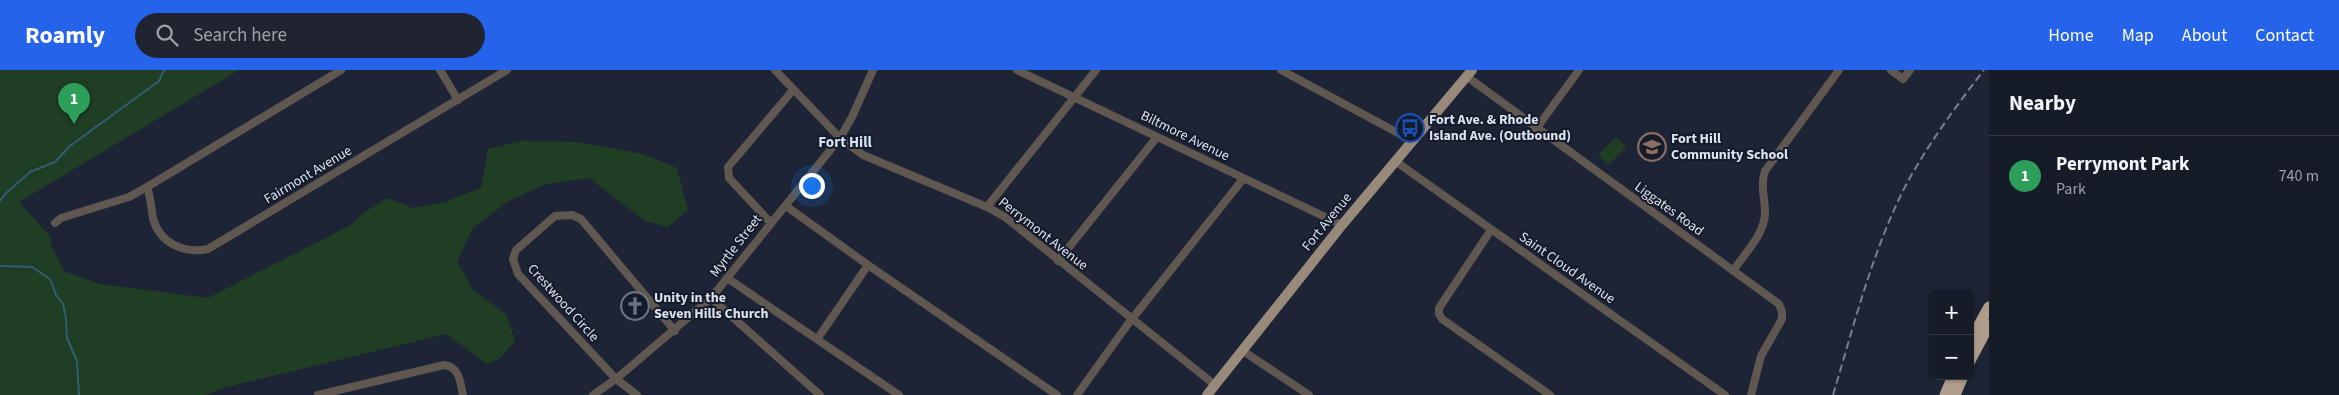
<!DOCTYPE html>
<meta charset="utf-8">
<style>
:root{--surface:#161b28;--page:#1f2430;--text:#f1f3f6;--muted:#9ea1a8;--line:#353945;--accent:#2563eb}
body{margin:0;font-family:"Source Sans 3",sans-serif;background:var(--page);color:var(--text)}
.controls{position:absolute;right:15px;bottom:15px;display:grid;overflow:hidden;border-radius:8px;box-shadow:0 1px 4px #0004}
.controls button{width:45px;height:45px;display:grid;place-items:center;padding:0;border:0;border-bottom:1px solid var(--line);background:var(--surface);color:var(--text);font:25px sans-serif}
.you{position:absolute;left:811px;top:115px;width:18px;height:18px;margin:-12px;border:4px solid #fff;border-radius:50%;background:#1a73e8;box-shadow:0 0 0 8px #1a73e833}
.badge{display:grid;place-items:center;width:32px;height:32px;border-radius:50%;background:var(--accent);color:#fff;font-size:16px;font-weight:700}
.pin{position:absolute;translate:-50% -41px;filter:drop-shadow(0 1px 2px #0008)}
.pin::after{content:'';position:absolute;top:26px;width:18px;height:15px;background:inherit;clip-path:polygon(0 0,100% 0,50% 100%)}
.list{margin:0;padding:0;list-style:none}
h2{display:flex;justify-content:space-between;align-items:center;height:65px;margin:0;padding:0 20px;font-size:21px}
h2 small{font-size:16px;font-weight:400;color:var(--muted)}
.list li{display:grid;grid-template-columns:32px 1fr auto;gap:15px;align-items:center;box-sizing:border-box;height:80px;padding:0 20px;border-top:1px solid var(--line)}
.list b{display:block;font-size:19px;white-space:nowrap}
.list p{margin:0;font-size:16px;white-space:nowrap;color:var(--muted)}
.list em{font-size:16px;font-style:normal;color:var(--muted)}
.icon{flex:none;width:28px;height:28px;fill:none;stroke:currentColor;stroke-width:2;stroke-linecap:round;stroke-linejoin:round}
.map{position:relative;flex:none;width:1989px;height:325px;overflow:hidden}
header{display:flex;align-items:center;gap:30px;box-sizing:border-box;height:70px;padding:0 25px;background:var(--accent);color:#fff}
header strong{font-size:24px}
nav{display:flex;gap:28px;margin-inline-start:auto;font-size:18px}
.search{width:350px;height:45px;background:var(--page);display:flex;align-items:center;gap:12px;box-sizing:border-box;padding:0 18px;border-radius:28px;color:var(--muted);font-size:19px}
main{display:flex}
aside{flex:1;background:var(--surface)}
.map>svg:first-child{display:block}
</style>
<header>
<strong>Roamly</strong>
<div class="search"><svg class="icon" aria-label="search" viewBox="0 0 24 24"><circle cx="10" cy="10" r="6"/><path d="M15 15l6 6"/></svg>Search here</div>
<nav><a>Home</a><a>Map</a><a>About</a><a>Contact</a></nav>
</header>
<main>
<div class="map">
<svg width="1989" height="325" viewBox="0 0 1989 325">
<rect width="100%" height="100%" fill="#1d2435"/>
<g fill="#203e23">
<path d="M0,0h239l-220,132 31,34 1,9 13,26 36,13 108,14 143,-73 14,-13 22,-14 26,10 32,-6 36,-14 7,-39 32,-8 58,1 65,12 34,14 11,42 -20,17 -23,-6 -56,-43 -43,6 -39,18 -35,27 -15,33 16,28 33,24 9,27 -16,18 -12,5 -41,-30 -219,53 -22,8h-205z"/>
<path d="M1616,67l10,10 -17,18 -11,-10z"/>
</g>
<g fill="none" stroke-linecap="round" stroke-linejoin="round">
<g stroke="#315e75" stroke-width="2">
<path d="M0,131l5,-7 25,-22 25,-10 15,-16 89,-65 5,-11"/>
<path d="M0,196l32,1 18,12 6,16 7,9 3,14 1,20 10,23 2,34"/>
</g>
<g stroke="#5f5750" stroke-width="8">
<path d="M440,0l18,30"/>
<path d="M775,0l65,68 23,17 124,52 18,10 210,168"/>
<path d="M1017,0l325,155"/>
<path d="M1281,0l130,70"/>
<path d="M1891,0l12,9 7,-9"/>
<path d="M1466,6l313,228 3,8v7l-21,37 -10,39"/>
<path d="M1536,59l43,-59"/>
<path d="M1395,91l330,234"/>
<path d="M147,117c4,11 4,20 6,31 6,25 31,36 55,31l299,-179"/>
<path d="M786,136l82,59 189,130"/>
<path d="M987,137l109,-137"/>
<path d="M770,152l-41,-44 -1,-11 65,-77"/>
<path d="M55,153l6,-5 68,-21 18,-10 194,-117"/>
<path d="M1491,160l-52,78v6l3,5 108,76"/>
<path d="M1058,191l99,-124"/>
<path d="M1733,201c11,-17 32,-37 32,-58 0,-16 -5,-27 0,-42l74,-101"/>
<path d="M727,208l172,117"/>
<path d="M711,228l109,97"/>
<path d="M818,268l50,-73"/>
<path d="M1243,281l66,44"/>
<path d="M318,325l126,-30c16,2 16,17 19,30"/>
<path d="M593,325l23,-16 95,-81 129,-160 12,-21 21,-47"/>
<path d="M637,325l-21,-16 -98,-105 -5,-15 3,-9 39,-34 17,-1 9,4 94,112"/>
<path d="M1077,325l51,-71 115,-145"/>
</g>
<path stroke="#98897b" stroke-width="10" d="M1207,325l135,-170 130,-155"/>
<g stroke="#af9d8c" stroke-width="11">
<path d="M1970,271l19,-34"/>
<path d="M1970,291l19,-36"/>
<path d="M1945,325l8,-19"/>
<path d="M1955,325l8,-19"/>
</g>
<path stroke="#787f8d" stroke-width="2" stroke-dasharray="8 4" stroke-linecap="butt" d="M1833,325c21,-70 40,-147 74,-212 22,-40 49,-77 77,-113"/>
</g>
<defs>
<symbol id="bus-ring" viewBox="-11 -11 22 22"><circle r="9.5" fill="#141b2a" stroke="#1a4fb4" stroke-width="1.5"/><path d="M-5-6H5V4H4V6H2V4H-2V6H-4V4H-5ZM-3.5-4V0h7V-4ZM-3.5 1.2v1.5H-2V1.2ZM2 1.2v1.5H3.5V1.2Z" fill="#1a4fb4"/></symbol>
<symbol id="school-ring" viewBox="-11 -11 22 22"><circle r="9.5" fill="#141b2a" stroke="#8d6e63" stroke-width="1.5"/><path d="M0-5L7-2L0 1L-7-2ZM-4 1L0 2.5L4 1V4Q0 6-4 4Z" fill="#8d6e63"/></symbol>
<symbol id="church-ring" viewBox="-11 -11 22 22"><circle r="9.5" fill="#141b2a" stroke="#6b7280" stroke-width="1.5"/><path d="M-1.2-6h2.4v3.5h3.3v2.4h-3.3V6h-2.4V-.1h-3.3v-2.4h3.3Z" fill="#6b7280"/></symbol>
</defs>
<g fill-rule="evenodd">
<use href="#bus-ring" x="1394" y="42" width="32" height="32"/>
<use href="#school-ring" x="1636" y="61" width="32" height="32"/>
<use href="#church-ring" x="619" y="220" width="32" height="32"/>
</g>
<g text-anchor="middle" dominant-baseline="central" stroke-width="4" stroke-linejoin="round" paint-order="stroke">
<g font-size="14" font-weight="bold" fill="#dde3ee" stroke="#141b2a" text-anchor="start">
<text x="1429" y="50">Fort Ave. &amp; Rhode<tspan x="1429" dy="16">Island Ave. (Outbound)</tspan></text>
<text x="1671" y="69">Fort Hill<tspan x="1671" dy="16">Community School</tspan></text>
<text x="654" y="228">Unity in the<tspan x="654" dy="16">Seven Hills Church</tspan></text>
</g>
<g font-size="14" fill="#dde3ee" stroke="#141b2a">
<text transform="translate(1185 66) rotate(26)">Biltmore Avenue</text>
<text transform="translate(308 105) rotate(-31)">Fairmont Avenue</text>
<text transform="translate(1669 139) rotate(36)">Liggates Road</text>
<text transform="translate(1327 152) rotate(-51)">Fort Avenue</text>
<text transform="translate(1043 164) rotate(38)">Perrymont Avenue</text>
<text transform="translate(736 176) rotate(-52)">Myrtle Street</text>
<text transform="translate(1567 198) rotate(35)">Saint Cloud Avenue</text>
<text transform="translate(563 233) rotate(48)">Crestwood Circle</text>
</g>
<g font-size="15" font-weight="bold" fill="#d6e1f7" stroke="#141b2a">
<text x="845" y="72">Fort Hill</text>
</g>
</g>
</svg>
<div class="controls">
<button>+</button>
<button>−</button>
</div>
<div class="you"></div>
<div class="pin badge" style="left:74px;top:54px;background:#2e9e5b">1</div>
</div>
<aside>
<h2>Nearby<small></small></h2>
<ul class="list">
<li><span class="badge" style="background:#2e9e5b">1</span><div><b>Perrymont Park</b><p>Park</p></div><em>740 m</em></li>
</ul>
</aside>
</main>
